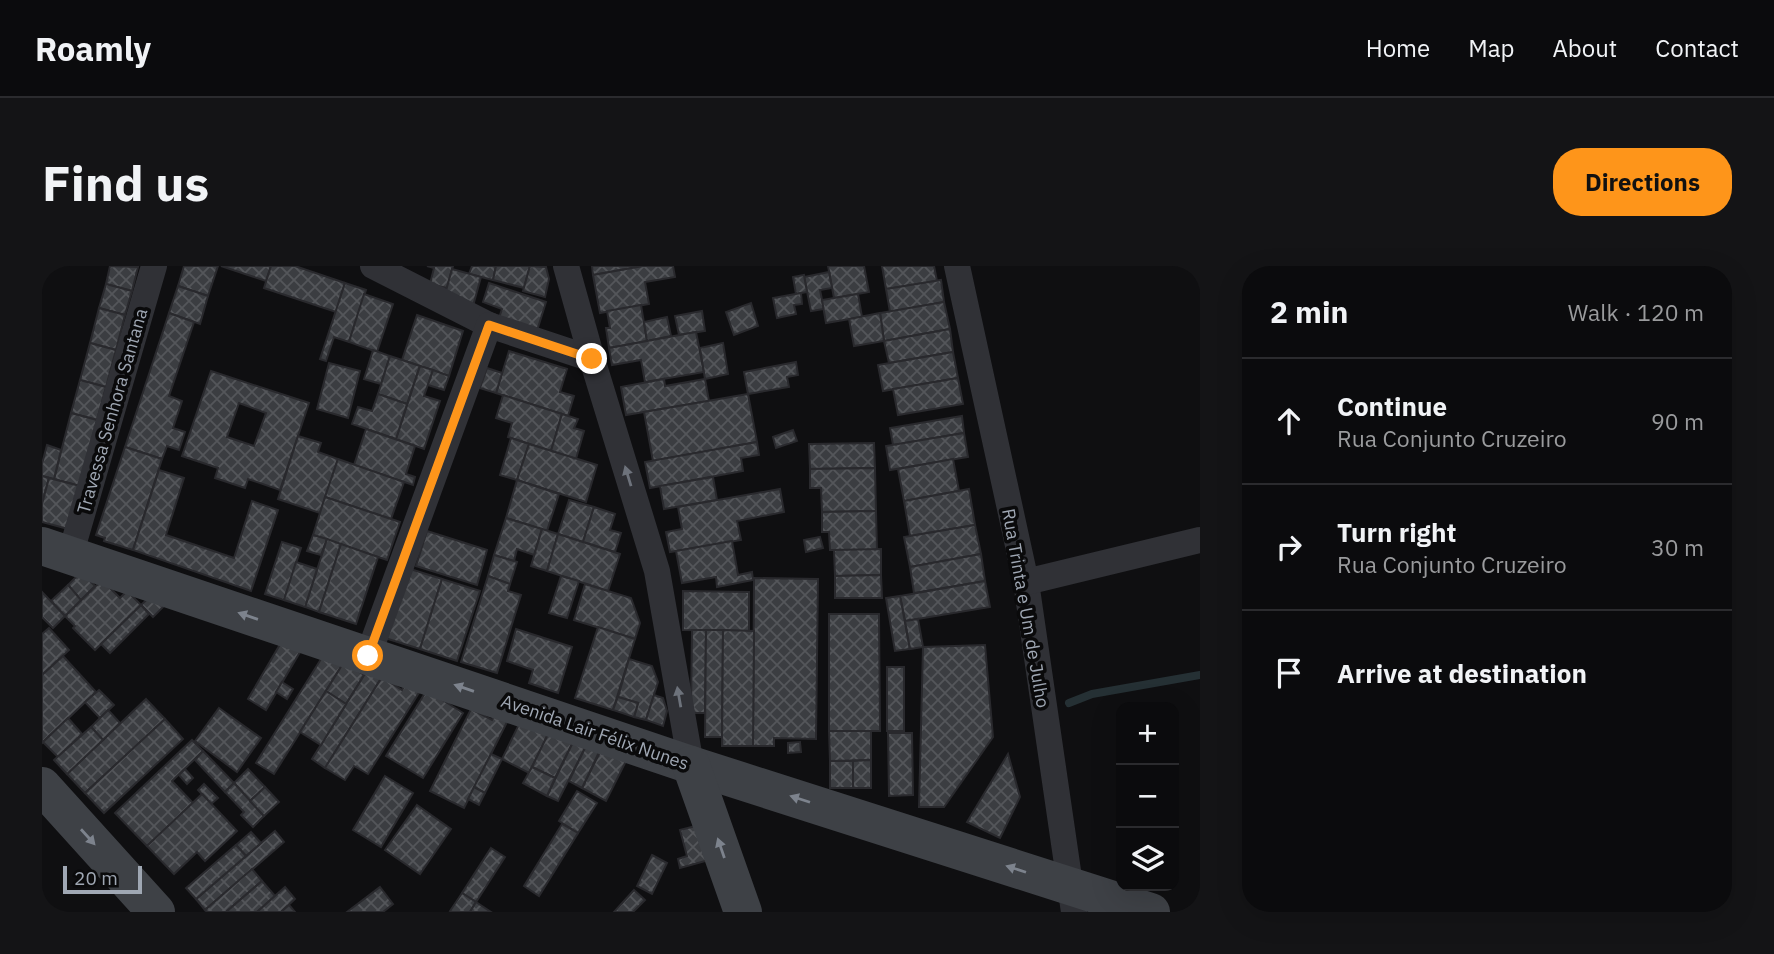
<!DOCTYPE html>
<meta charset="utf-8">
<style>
:root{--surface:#0b0b0d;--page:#141416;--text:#f1f3f6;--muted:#9a9b9d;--line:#2b2b2e;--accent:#fe951a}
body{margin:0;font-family:"IBM Plex Sans",sans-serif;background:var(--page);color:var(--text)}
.controls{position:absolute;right:21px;bottom:21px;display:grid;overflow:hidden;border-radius:14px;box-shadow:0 7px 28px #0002}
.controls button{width:63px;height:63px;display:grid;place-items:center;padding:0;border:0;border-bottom:2px solid var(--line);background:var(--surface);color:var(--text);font:35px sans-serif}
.scale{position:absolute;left:21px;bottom:18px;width:79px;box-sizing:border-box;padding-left:7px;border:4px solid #9fa7b3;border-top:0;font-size:19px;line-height:24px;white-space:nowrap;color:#9fa7b3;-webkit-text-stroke:5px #0a0a0b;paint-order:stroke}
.stop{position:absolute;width:21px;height:21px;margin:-16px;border:5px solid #fe951a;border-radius:50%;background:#fff}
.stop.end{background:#fe951a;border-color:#fff;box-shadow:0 2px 7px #0008}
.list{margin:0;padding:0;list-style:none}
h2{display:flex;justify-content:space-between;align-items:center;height:91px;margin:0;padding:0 28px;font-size:30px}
h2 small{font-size:23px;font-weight:400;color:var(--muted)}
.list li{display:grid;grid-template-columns:46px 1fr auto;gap:21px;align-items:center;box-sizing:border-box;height:126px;padding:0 28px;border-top:2px solid var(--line)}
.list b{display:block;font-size:26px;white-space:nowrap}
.list p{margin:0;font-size:23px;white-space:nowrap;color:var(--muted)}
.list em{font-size:23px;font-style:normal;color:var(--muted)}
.icon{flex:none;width:38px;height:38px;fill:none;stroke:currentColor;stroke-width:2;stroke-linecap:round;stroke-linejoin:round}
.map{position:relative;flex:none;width:1158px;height:646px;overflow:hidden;border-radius:28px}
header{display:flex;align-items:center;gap:42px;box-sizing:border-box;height:98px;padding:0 35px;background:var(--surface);border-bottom:2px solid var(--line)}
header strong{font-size:33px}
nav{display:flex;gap:38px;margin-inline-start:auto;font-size:24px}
.intro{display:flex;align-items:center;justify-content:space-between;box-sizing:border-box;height:168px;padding:0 42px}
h1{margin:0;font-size:49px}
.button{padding:18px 32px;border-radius:28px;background:var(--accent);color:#111;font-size:24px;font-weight:700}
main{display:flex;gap:42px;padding:0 42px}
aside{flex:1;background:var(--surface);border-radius:28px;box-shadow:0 7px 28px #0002}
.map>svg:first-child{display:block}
</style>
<header>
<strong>Roamly</strong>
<nav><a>Home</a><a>Map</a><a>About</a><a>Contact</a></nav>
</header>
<div class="intro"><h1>Find us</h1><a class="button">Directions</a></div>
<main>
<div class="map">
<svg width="1158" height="646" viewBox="0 0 1158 646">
<defs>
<pattern id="building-cross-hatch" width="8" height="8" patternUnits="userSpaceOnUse" patternTransform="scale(1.75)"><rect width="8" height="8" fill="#3b3d41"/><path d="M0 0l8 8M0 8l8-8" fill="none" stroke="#54565a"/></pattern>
</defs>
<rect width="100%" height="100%" fill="#0f0f11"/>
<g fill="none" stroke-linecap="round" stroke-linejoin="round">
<path stroke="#253034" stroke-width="8" d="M1027,437l23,-9 108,-19"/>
</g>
<g fill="url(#building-cross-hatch)" stroke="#29292d" stroke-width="2" fill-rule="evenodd">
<path d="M68,0l28,1 -6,24 -26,-7z"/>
<path d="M142,0h34l-10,30 -30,-10z"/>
<path d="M179,0h50l-5,15z"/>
<path d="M229,0h24l50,17 -9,29 -72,-24z"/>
<path d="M385,0h26l-6,22 -17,-4 4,-16z"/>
<path d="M430,0h24l-3,14 -24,-6z"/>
<path d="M454,0h34l-6,22 -31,-8z"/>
<path d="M488,0l16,1 3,12 -4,18 -22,-6z"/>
<path d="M550,0h51l-50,9z"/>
<path d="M601,0h30l2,11 -30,5 4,22 -49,9 -7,-38z"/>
<path d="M786,0h36l5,26 -35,6z"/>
<path d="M840,0h52l3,15 -51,8z"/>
<path d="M410,3l29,8 -8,29 -29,-8z"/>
<path d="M787,6l3,16 -12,2 4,19 -13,2 -7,-34z"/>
<path d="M762,9l3,17 -11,2 -3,-17z"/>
<path d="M899,14l3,22 -54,10 -4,-23z"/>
<path d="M303,17l21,7 -17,52 -15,-5 -8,24 -6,-2z"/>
<path d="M447,17l57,19 -10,32 -38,-13 4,-12 -19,-7z"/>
<path d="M64,18l26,7 -7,24 -26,-7z"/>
<path d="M136,20l30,10 -8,28 -31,-11z"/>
<path d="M759,27l1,11 -8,1 2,9 -19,4 -4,-20z"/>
<path d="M322,28l29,10 -16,48 -28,-10z"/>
<path d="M816,28l4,23 -36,6 -4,-23z"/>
<path d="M902,36l6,27 -66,12 -4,-28z"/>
<path d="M709,37l7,23 -24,9 -8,-23z"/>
<path d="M599,39l6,36 -38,7 -3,-20h4l-3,-17z"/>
<path d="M57,42l26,7 -9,35 -26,-7z"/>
<path d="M660,45l3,20 -26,4 -4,-19z"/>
<path d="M127,47l25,9 -25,74 13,5 -9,27 12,4 -6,18 -12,-4 -5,13 -37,-12z"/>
<path d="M838,47l4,28 -30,5 -5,-27z"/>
<path d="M375,49l46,16 -14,45 -47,-16z"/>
<path d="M625,51l4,19 -24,5 -3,-19z"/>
<path d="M908,63l3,23 -64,11 -5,-22z"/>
<path d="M654,66l8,40 -59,10 -4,-22 -29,5 -3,-17z"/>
<path d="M48,77l26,7 -10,37 -26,-7z"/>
<path d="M681,77l5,31 -23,5 -5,-31z"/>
<path d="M331,84l17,6 -9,28 -17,-5z"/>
<path d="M467,85l58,18 -7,23 14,4 -6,20 -72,-23z"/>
<path d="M911,86l5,26 -75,13 -5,-26z"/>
<path d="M348,90l30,10 -13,38 -29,-10z"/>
<path d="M754,96l2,13 -11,2 2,10 -41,7 -4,-22z"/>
<path d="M287,97l31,8 -12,47 -31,-9z"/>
<path d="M378,100l13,4 -9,26 16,5 -16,48 -28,-10z"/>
<path d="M445,102l15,5 -6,20 -16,-5z"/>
<path d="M391,104l16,6 -5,14 -16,-5z"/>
<path d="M169,105l98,32 -29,87 -32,-11 -3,9 -30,-10 3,-10 -36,-12zM197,137l27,10 -12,33 -27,-9z"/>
<path d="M916,112l5,26 -65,11 -5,-26z"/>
<path d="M622,113l1,7 40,-7 4,22 -83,14 -5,-28z"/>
<path d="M38,114l26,7 -9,33 -26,-7z"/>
<path d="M336,128l29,10 -11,35 -44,-15 6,-17 14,4z"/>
<path d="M706,128l9,48 -104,19 -9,-49z"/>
<path d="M461,129l59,19 -11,37 -43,-14 4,-14 -16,-5z"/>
<path d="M29,147l26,7 -17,66 -26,-7z"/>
<path d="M520,148l16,5 -4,9 10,3 -8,28 -25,-8z"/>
<path d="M920,150l2,17 -71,12 -3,-17z"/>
<path d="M324,163l49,17 -9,28 9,3 -2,8 -59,-20z"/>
<path d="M751,164l4,11 -21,7 -3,-11z"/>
<path d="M922,167l4,24 -78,13 -4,-24z"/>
<path d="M256,170l23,7 -3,9 20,7 -18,54 -42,-14z"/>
<path d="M469,172l18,6 -12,36 -17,-5z"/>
<path d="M715,176l2,13 -18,3 2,13 -93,17 -5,-26z"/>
<path d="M832,177l1,25 -65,1 -1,-25z"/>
<path d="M487,178l68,21 -11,37 -69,-22z"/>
<path d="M5,179l14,5 -7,29 -12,-3v-12z"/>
<path d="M83,181l37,12 -29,91 -29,-9 1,-3 -9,-3z"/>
<path d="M296,193l66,23 -13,37 -66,-22z"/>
<path d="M911,193l6,32 -55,10 -6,-32z"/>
<path d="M833,202l1,43 -54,1 -1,-24h-11v-19z"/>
<path d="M117,204l25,8 -18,57 68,23 18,-57 26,9 -27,81 -118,-41z"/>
<path d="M0,210l7,2 -7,26z"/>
<path d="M671,211l4,23 -53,9 -4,-23z"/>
<path d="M7,212l31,8 -12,43 -26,-7v-18z"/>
<path d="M475,214l42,14 -12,37 -41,-13z"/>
<path d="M738,223l4,23 -47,9 4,19 -71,12 -4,-20 16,-3 -4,-22z"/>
<path d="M927,223l6,36 -65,11 -6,-35z"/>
<path d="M283,231l75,25 -13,38 -74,-25z"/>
<path d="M527,234l25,7 -11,35 -25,-8z"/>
<path d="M552,241l21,7 -5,16 11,3 -6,19 -32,-10z"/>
<path d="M834,245l1,39h-47l-1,-18h-7v-20z"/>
<path d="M464,252l36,11 -8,26 -17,-6 -3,12 -20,-6z"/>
<path d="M933,259l6,29 -71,13 -6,-30z"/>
<path d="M500,263l16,5 -11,37 -16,-5z"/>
<path d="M385,265l60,19 -10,35 -61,-19z"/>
<path d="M516,268l62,20 -12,37 -61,-20z"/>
<path d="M271,269l14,4 -6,16 -14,-4z"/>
<path d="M778,271l3,11 -17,4 -2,-12z"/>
<path d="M285,273l14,5 -22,68 -14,-5z"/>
<path d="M690,275l6,34 14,-3 1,8 -36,7 -1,-10 -34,6 -6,-32z"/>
<path d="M240,276l19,6 -17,52 -19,-6z"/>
<path d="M299,278l37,13 -22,67 -37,-12z"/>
<path d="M839,283v26l-46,1 -1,-26z"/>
<path d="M939,288l4,27 -71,12 -4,-26z"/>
<path d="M452,289l23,7 -7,22 -22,-8z"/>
<path d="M254,296l21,7 -12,38 -21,-7z"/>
<path d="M365,302l35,11 -22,70 -35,-11z"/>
<path d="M39,306l14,14 -14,14 -13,-15z"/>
<path d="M839,309l1,23h-47v-22z"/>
<path d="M446,310l22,8 -2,7 13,4 -24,78 -36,-11z"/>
<path d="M519,310l18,5 -12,37 -18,-5z"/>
<path d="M712,312l64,1 -2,160 -42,-1v8h-21z"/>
<path d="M400,313l38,12 -23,70 -37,-12z"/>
<path d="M60,314l18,18 7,-7 14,14 -46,45 -22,-22 2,-2 -10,-10z"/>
<path d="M943,315l5,26 -85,14 -5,-25z"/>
<path d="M543,318l46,14 9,25 -5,16 -61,-19z"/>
<path d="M26,319l13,15 -16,16 -14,-15z"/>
<path d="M641,325l66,1v39l-66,-1z"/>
<path d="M0,326l23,24 -12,12 -11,-11z"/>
<path d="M111,328l11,12 -11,11 -12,-12z"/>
<path d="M858,330l10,53 -15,2 -9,-53z"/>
<path d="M99,339l8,9 -39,39 -9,-9z"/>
<path d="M787,348h50l1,117h-51z"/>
<path d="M876,353l5,28 -13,2 -5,-28z"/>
<path d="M556,361l37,12 -22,71 -38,-12z"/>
<path d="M7,362l20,22 -27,25v-41z"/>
<path d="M474,363l56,18 -14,46 -29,-10 4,-13 -26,-9z"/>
<path d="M650,364h14l-1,83h-14z"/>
<path d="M664,364h17l-1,107h-17z"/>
<path d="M681,364l31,1 -1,115h-31z"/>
<path d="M240,375l18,11 -34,58 -18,-11z"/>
<path d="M943,379l8,92 -49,70h-25l4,-160z"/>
<path d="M284,385l18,11 -70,112 -18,-11z"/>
<path d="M21,390l33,36 -54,51v-68z"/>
<path d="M587,393l23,7 6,16 -12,38 -12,-3 4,-14 -20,-6z"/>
<path d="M302,396l20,13 -18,29 -20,-13z"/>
<rect x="845" y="401" width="17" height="64"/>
<path d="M326,403l14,8 -57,91 -13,-9z"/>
<path d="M340,411l20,13 4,-7 14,8 -52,83 -14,-8 -9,14 -20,-12z"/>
<path d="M240,416l11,7 -6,10 -11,-7z"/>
<path d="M57,424l15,15 -14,13 -15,-16z"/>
<path d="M385,424l36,23 -40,65 -37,-22z"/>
<path d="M284,425l20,13 -25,41 -21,-13z"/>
<path d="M612,429l9,3 4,13 -4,15 -17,-6z"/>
<path d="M576,431l20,6 -4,14 -21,-7z"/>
<path d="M104,433l19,20 -80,74 -18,-19z"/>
<path d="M457,440l13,6 -48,96 -34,-17 41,-82 21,11z"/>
<path d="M177,442l42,30 -24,34 -42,-31z"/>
<path d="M66,444l12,13 -17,17 -12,-13z"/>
<path d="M483,446l27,14 -23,47 -27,-14z"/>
<path d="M26,452l14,16 -24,23 -15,-15z"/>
<path d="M123,453l18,20 -79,74 -19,-20z"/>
<path d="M510,460l23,12 -20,40 -23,-11z"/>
<path d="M49,461l12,13 -36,34 -13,-14z"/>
<path d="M787,465h42v29l-41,1z"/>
<path d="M846,467h24l1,62 -24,1z"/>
<path d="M533,472l12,6 -29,57 -11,-5z"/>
<path d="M150,474l11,11 -31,30 21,22 -46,43 -32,-33z"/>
<path d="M563,476l24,13 -23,46 -24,-13z"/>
<path d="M758,476l1,10 -13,1v-10z"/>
<path d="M545,478l13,6 -18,38 -13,-7z"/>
<path d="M161,485l31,32 -9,9 -30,-32z"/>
<path d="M449,488l11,5 -17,34 -11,-6z"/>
<path d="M966,488l12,43 -20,41 -33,-16z"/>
<path d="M829,494v28h-18v-27z"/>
<rect x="788" y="495" width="23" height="27"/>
<path d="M490,501l23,11 -8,18 -24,-13z"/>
<path d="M143,503l8,9 -6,6 -8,-9z"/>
<path d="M206,503l17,18 -15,14 -16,-18z"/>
<path d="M343,510l28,17 -32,54 -28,-17z"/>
<path d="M192,517l30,33 -11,11 -12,-12 3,-3 -19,-20z"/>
<path d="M162,518l14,14 -7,6 -13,-14z"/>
<path d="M223,521l14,15 -15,14 -14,-15z"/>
<path d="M432,521l11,6 -6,12 -11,-6z"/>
<path d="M535,525l20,12 -19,30 -19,-12z"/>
<path d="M160,528l35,37 -32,30 -8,-9 -23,22 -27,-28z"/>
<path d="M375,539l34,24 -31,45 -35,-24z"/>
<path d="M665,557l9,35 -36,10 -2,-9 9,-3 -7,-26z"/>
<path d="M520,558l16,9 -39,63 -15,-10z"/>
<path d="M233,565l9,11 -79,68 -9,-11z"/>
<path d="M209,566l10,11 -15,13 -10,-11z"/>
<path d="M194,579l10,11 -50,43 -10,-11z"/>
<path d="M449,582l14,9 -29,45 -14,-9z"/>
<path d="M610,589l15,8 -15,31 -15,-8z"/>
<path d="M210,603l10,12 -36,31h-19l-2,-2z"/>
<path d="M220,615l13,15 -18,16h-31z"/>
<path d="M243,621l10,12 -14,13h-24z"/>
<path d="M338,621l13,17 -10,8h-36z"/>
<path d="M592,624l11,10 -12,12h-19z"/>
<path d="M420,627l14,9 -6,10h-18l-2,-1z"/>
<path d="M434,636l15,10h-21z"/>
<path d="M247,639l6,7h-14z"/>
</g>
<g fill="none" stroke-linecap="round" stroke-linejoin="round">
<g stroke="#303136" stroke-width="26">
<path d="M331,0l116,59 103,34"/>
<path d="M524,0l26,93 65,212 34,194"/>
<path d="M915,0l69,316 48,330"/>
<path d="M28,290l84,-290"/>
<path d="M984,316l174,-42"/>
<path d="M326,390l121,-331"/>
</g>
<g stroke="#3e4146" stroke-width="38">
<path d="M0,280l649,219 460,147"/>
<path d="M649,499l52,147"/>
<path d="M0,520l114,126"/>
</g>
</g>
<defs><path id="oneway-solid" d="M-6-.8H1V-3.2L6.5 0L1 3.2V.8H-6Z" transform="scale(1.75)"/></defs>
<g fill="#6d727b">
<use href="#oneway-solid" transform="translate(586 210) rotate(-107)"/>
<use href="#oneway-solid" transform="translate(637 431) rotate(-100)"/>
</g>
<g fill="#7d838d">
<use href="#oneway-solid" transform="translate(206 350) rotate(-161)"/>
<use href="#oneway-solid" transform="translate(422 422) rotate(-161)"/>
<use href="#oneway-solid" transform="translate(758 533) rotate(-162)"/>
<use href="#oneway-solid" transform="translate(46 571) rotate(48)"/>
<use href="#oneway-solid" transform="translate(679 582) rotate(-109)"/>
<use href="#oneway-solid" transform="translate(974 603) rotate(-162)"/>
</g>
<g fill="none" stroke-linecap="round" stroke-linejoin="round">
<path stroke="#fe951a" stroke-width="9" d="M326,390l121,-331 103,34"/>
</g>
<g text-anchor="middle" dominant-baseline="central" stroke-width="7" stroke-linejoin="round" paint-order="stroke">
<g font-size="18" fill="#9fa7b3" stroke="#0a0a0b">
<text transform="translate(70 145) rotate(-74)">Travessa Senhora Santana</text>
<text transform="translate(984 342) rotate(80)">Rua Trinta e Um de Julho</text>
<text transform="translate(553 466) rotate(19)">Avenida Lair Félix Nunes</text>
</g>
</g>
</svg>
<div class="controls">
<button>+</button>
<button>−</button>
<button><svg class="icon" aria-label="layers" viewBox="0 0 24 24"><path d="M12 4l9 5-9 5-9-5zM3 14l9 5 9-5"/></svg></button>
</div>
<div class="scale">20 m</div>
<div class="stop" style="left:326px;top:390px"></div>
<div class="stop end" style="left:550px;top:93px"></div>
</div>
<aside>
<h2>2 min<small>Walk · 120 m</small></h2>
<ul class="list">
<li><svg class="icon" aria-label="ahead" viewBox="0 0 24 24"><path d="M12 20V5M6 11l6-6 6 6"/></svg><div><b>Continue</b><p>Rua Conjunto Cruzeiro</p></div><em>90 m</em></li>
<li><svg class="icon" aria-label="right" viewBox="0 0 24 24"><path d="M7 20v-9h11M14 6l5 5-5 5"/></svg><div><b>Turn right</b><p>Rua Conjunto Cruzeiro</p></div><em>30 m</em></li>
<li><svg class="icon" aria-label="arrive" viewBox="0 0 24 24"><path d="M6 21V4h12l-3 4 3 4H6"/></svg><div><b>Arrive at destination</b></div></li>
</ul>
</aside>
</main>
